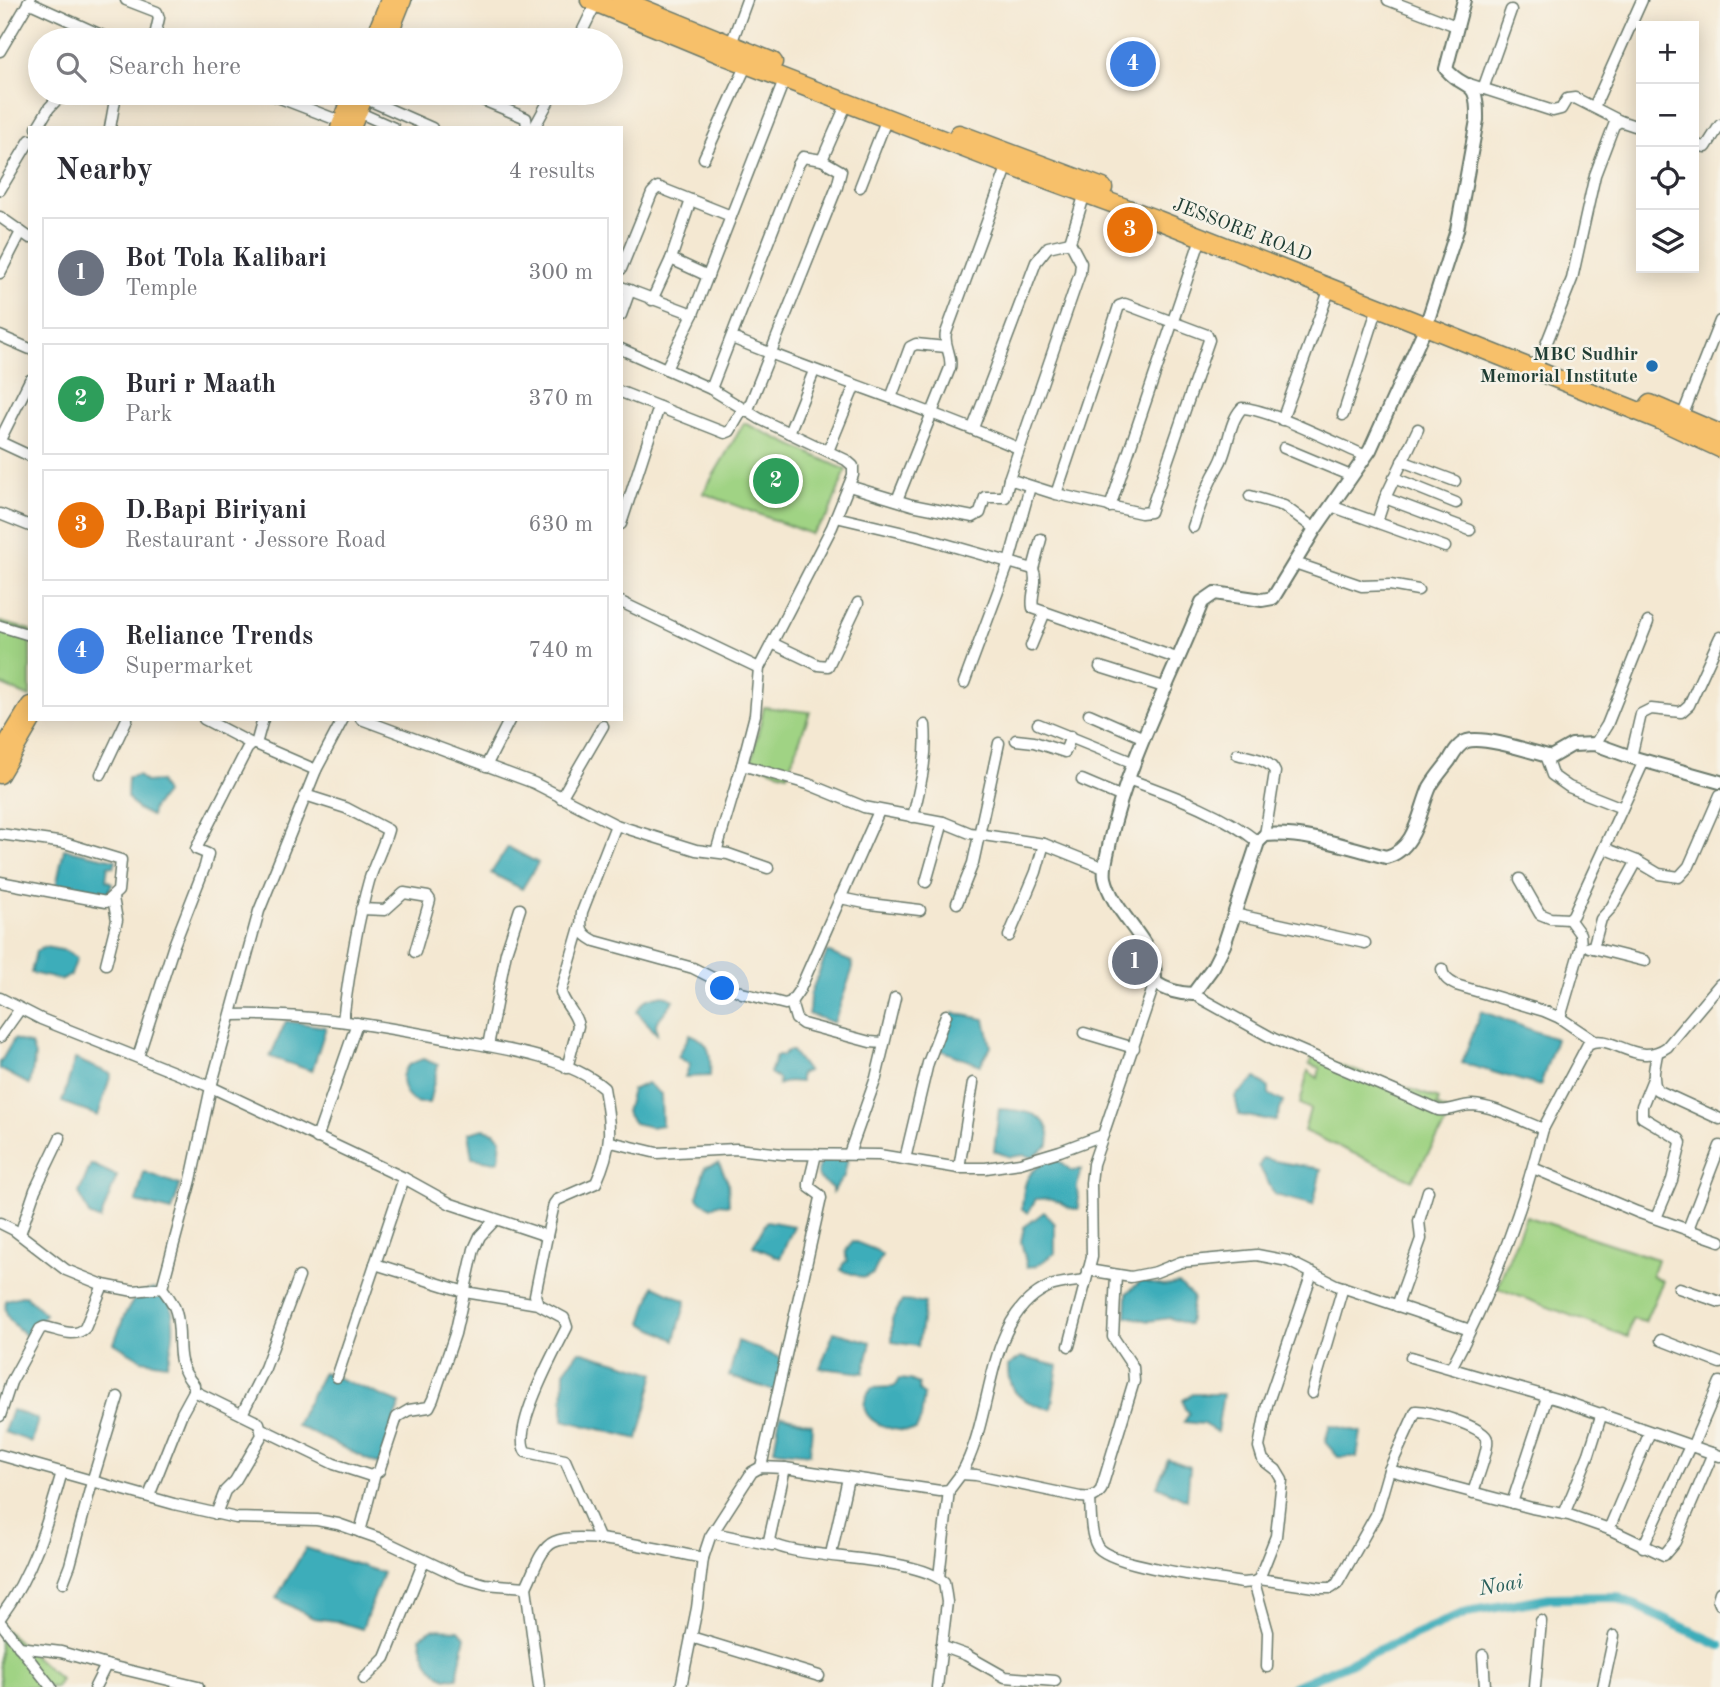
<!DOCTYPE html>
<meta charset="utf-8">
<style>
:root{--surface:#fff;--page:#f7f7f7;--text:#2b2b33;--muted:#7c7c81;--line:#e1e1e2;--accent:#d93025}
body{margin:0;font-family:"Old Standard TT",serif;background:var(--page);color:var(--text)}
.controls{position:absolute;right:21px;top:21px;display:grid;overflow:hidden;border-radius:0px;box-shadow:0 4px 18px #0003}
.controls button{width:63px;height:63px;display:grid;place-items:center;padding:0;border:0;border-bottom:2px solid var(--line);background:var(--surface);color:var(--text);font:35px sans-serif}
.you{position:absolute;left:723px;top:989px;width:24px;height:24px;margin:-18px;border:5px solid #fff;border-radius:50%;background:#1a73e8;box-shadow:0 0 0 10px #1a73e833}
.badge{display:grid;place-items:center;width:46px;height:46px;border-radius:50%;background:var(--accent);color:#fff;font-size:23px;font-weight:700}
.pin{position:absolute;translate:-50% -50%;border:4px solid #fff;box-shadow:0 2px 7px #0006}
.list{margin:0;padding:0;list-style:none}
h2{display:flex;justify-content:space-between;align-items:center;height:91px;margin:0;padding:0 28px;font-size:30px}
h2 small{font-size:23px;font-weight:400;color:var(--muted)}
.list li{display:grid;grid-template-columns:46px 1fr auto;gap:21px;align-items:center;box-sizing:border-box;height:112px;margin:0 14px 14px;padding:0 14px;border:2px solid var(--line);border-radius:0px}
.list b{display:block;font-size:26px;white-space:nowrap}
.list p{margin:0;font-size:23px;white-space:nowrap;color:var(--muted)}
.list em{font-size:23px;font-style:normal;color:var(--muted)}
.icon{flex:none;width:38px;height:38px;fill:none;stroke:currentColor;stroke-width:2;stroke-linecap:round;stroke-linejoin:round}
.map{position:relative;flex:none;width:1720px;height:1687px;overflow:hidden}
.search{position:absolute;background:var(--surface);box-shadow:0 4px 18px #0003;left:28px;top:28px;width:595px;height:77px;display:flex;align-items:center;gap:18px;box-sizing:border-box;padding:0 24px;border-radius:38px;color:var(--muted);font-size:26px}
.panel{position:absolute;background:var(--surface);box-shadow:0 4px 18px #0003;left:28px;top:126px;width:595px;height:595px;border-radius:0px}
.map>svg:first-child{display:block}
</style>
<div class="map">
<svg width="1720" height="1687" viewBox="0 0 1720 1687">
<rect width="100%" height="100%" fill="#f7f3e8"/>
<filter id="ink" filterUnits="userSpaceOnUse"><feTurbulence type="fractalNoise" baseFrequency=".0143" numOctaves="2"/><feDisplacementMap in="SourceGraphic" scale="14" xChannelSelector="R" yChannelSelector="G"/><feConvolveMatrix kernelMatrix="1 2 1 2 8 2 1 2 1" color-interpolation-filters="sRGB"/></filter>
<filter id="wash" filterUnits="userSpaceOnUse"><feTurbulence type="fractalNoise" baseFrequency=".00686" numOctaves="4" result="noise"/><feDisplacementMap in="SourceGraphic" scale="28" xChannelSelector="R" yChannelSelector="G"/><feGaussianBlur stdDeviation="1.57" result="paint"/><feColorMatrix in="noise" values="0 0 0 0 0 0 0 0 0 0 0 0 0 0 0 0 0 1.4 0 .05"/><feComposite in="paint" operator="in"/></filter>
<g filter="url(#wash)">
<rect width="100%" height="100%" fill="#f4e8d2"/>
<g fill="#a0d384" stroke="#60885c" stroke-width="2">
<path d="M744,423l102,47 -18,46 -17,18 -108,-41z"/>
<path d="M0,622l30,8v67l-30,-13z"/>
<path d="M764,707l46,5 -23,62 -36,-11z"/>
<path d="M1314,1057l125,42 -2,7 15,8 -40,66 -108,-49 6,-22 -10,-5 8,-33 10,7 2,-10 -11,-4z"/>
<path d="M1526,1216l131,43 -5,16 11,6 -18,41 -13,-3 -4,18 -131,-49z"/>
<path d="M3,1628l58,52 -5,7h-56v-54z"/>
</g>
<g fill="#3dadba" stroke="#2e7577" stroke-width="2">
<path d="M138,775l7,7 14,-1 6,12 -12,15 -2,8 -14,-7 -10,-12 1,-20z"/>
<path d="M508,847l30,16 -16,26 -31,-16z"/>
<path d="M64,849l52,11 -2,7 -6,-1 -2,14 6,3 -5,15 -51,-12z"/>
<path d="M45,947l22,4 10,7 -6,17 -9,5 -31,-7 5,-22z"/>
<path d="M827,952l25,10 1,6 -19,55 -25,-9 1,-19z"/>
<path d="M664,995l10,5 -18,23 1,11 -20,-22c7,-14 12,-14 27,-17z"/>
<path d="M1481,1011l75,28 -16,47 -78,-23z"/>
<path d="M953,1013l32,6 6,28 -11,18 -43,-16z"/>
<path d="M286,1021l40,6 -14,44 -42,-14z"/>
<path d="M690,1034c22,8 21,22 20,42l-25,1 5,-13 -12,-7z"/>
<path d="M14,1039l17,6 4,11 -5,29 -30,-16v-6z"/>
<path d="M787,1051h5l15,20 -7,3v8l-12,-1 -10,4 1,-5 -9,-7 6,-17h6z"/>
<path d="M75,1059l36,15 -13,42 -36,-14z"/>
<path d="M423,1059l15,6 -9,38c-1,0 -12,0 -13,-1 -12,-4 -19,-25 -9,-35 4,-4 11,-6 16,-8z"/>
<path d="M1256,1078l13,10v6l14,8 -7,19 -37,-6 -4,-19z"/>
<path d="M647,1083l14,11 1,31 -11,2 -17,-4 -8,-11 6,-22z"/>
<path d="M999,1109c24,2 54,2 50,36l-17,12 -8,-2 -14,2 -16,-6z"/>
<path d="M484,1129l10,3 7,7 -2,21 -4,2 -23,-4 -4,-25z"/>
<path d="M823,1158h25l-4,18 -12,17v-5c-15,-10 -20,-13 -9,-30z"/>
<path d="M1055,1158l17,13 9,-2 -4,18 2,22c-11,1 -14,-6 -24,-9 -6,-3 -12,-1 -19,-1l-8,14 -6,-3c1,-30 5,-41 33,-52z"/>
<path d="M1263,1158c20,6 38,7 58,11l-8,36 -38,-10 -16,-29z"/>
<path d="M719,1163l9,19 1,23 -12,-1 -6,4 -14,-10 8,-31z"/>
<path d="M91,1164l26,12 -17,44 -11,-5 -10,-22z"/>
<path d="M144,1172l36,13 -8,26 -36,-9z"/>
<path d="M1044,1212l11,12v29l-19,13 -9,1 -6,-26 3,-14z"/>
<path d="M767,1221l27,5 -14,32 -27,-12z"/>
<path d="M853,1241l23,9 6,5 -9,19 -10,4 -22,-8 2,-6 4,-3c-3,-9 0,-13 6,-20z"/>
<path d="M1141,1281l22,5 16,-2 14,13 -4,28 -19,-7 -21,3 -23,-5 1,-23z"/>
<path d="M654,1286l32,15 -11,39 -33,-17z"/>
<path d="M154,1289l15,9c7,24 5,43 -2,66l-25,-4 -28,-17 11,-29 13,-21z"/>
<path d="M25,1295l20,19 -14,25c-14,-11 -29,-20 -25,-39z"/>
<path d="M902,1301l23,2 -7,43 -26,-4v-23z"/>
<path d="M834,1332l37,10 -7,31 -44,-5z"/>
<path d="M738,1341l50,20 -8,32 -51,-17z"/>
<path d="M579,1351l76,22 -17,66 -75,-19 1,-49z"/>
<path d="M1021,1357l37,9 -7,43c-26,-5 -44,-15 -43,-43z"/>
<path d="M323,1372l77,31 -21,62 -83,-40z"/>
<path d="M899,1379l11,1 9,4v7l5,4 -3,24 -5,11c-23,4 -70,-11 -44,-42l22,-1z"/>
<path d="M1193,1394h30l-6,38 -14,-8 -19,-2 5,-8 -5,-7 -1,-7z"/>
<path d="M12,1410l26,9 -6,23 -28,-10z"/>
<path d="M780,1415l32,9 -2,30 -36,-4z"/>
<path d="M1330,1425l31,7 -4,25h-19l-13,-15z"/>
<path d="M1168,1459l22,8 -3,33 -30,-14z"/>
<path d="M306,1548l77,25 -21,56 -26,-8 -23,-3 -37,-20z"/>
<path d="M433,1629l26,1 6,7 -8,41c-24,4 -34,-22 -37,-41z"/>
</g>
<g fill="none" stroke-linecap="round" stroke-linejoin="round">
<path stroke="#3dadba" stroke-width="10" d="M1294,1687l173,-75 83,-14 67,-1 103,48"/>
</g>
</g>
<g filter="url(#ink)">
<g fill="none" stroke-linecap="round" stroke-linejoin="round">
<defs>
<g id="minor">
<path d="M126,0l31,12 2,6 -5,22"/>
<path d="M1388,0l68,26"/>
<path d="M28,2l84,38"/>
<path d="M578,40l18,-37"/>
<path d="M731,44l16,-44"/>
<path d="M0,51l30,-51"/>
<path d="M1469,84l84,27 8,-2 6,-10 8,-1 45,23"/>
<path d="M1483,89l28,-79"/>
<path d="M99,93l16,7 -5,28"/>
<path d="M267,93l78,30"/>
<path d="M466,93l60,25 1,10"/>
<path d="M364,98l68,30"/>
<path d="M1594,107l48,-107"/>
<path d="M358,112l36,16"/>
<path d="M37,128l12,-20 14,-15"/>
<path d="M534,128l19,-35"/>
<path d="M1694,145l12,2 14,-22"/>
<path d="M704,158l43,-94"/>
<path d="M860,187l27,-69"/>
<path d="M0,190l30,-50"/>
<path d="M0,217l30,21"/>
<path d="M671,259l20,-59"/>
<path d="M621,269l31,-76 6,-6 73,29"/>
<path d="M0,273l21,-41"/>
<path d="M621,287l72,27"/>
<path d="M652,300l19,-41 37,17"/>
<path d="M621,315l9,-25"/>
<path d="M0,336l30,13"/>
<path d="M732,338c95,39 192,69 286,110"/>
<path d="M621,349l90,40 49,30 86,41 7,6v9l-21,52 -73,141 -138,-66"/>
<path d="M1539,362l33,-83 23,-104 19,-50 6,-4 21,7"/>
<path d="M666,369l27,-55 92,-236"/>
<path d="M711,389l87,-224 5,-8 19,3 25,-57"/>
<path d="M621,392l104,41 5,-2 13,-22"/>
<path d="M891,398l19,-51 6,-3 30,3"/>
<path d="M747,412l90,-225 4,-16 -19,-11"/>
<path d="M1343,415l35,-108"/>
<path d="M1682,417l38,-96"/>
<path d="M1282,420l48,-132"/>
<path d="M973,428l63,-166 12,-15 22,-5"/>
<path d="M789,433l25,-62"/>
<path d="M0,440l30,-60"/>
<path d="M0,442l30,14"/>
<path d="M1284,448l67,28"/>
<path d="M828,451l27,-66"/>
<path d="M1402,461l53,20"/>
<path d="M1394,478l62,25"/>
<path d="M849,486l63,19 61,12 7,-4 5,-16h20l4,-18"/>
<path d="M1056,494l63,-188 6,-2 82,31 2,5 -59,172 -9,1 -85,-19 -47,-15 71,-206 1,-10 -11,-21 15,-49"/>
<path d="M1250,496l34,10 31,23"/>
<path d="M1385,498l85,32"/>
<path d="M897,500l53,-132c3,-13 -7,-22 -4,-35l62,-168"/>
<path d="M1331,506l114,41"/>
<path d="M1110,507l91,-269"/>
<path d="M0,514l30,12"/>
<path d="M836,517l81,19 116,33 8,-30"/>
<path d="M1377,522l8,-24 33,-69"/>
<path d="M621,524l38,-117"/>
<path d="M1193,527c7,-22 14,-42 26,-62 10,-17 9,-42 23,-57 25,0 97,37 124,48"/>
<path d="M1295,563l67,23 28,-1 28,5"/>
<path d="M1033,569c6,13 -3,26 0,39l146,51"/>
<path d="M0,626l30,9"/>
<path d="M772,643l46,22 10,1 30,-63"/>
<path d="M1031,646l14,-34"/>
<path d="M1100,667l67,21"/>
<path d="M759,668l-4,47 -13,50 66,19 56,23 79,15 27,11 74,11 60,24"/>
<path d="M964,683l45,-121 21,-75"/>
<path d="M1089,714l55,24"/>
<path d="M204,719l48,25"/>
<path d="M361,719l173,64 82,42 80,25 32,4 40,14"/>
<path d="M1038,724l96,39"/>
<path d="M1016,740l18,2 31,10 6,-16"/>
<path d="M256,744l7,-25"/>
<path d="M1595,744l12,-19 41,-103"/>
<path d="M1237,754c13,4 33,5 38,18l-10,63"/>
<path d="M1545,755l7,20 17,12 53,21"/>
<path d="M1631,757l10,-43 10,-5 30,3 8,-7 31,-68"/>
<path d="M486,766l24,-47"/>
<path d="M101,774l26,-55"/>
<path d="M1128,779c46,17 92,33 130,63"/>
<path d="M1082,780l40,17"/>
<path d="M305,795l41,13 42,22c-5,18 -14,34 -19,51 -13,46 -20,92 -26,139"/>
<path d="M561,798l42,-72"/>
<path d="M913,817c7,-31 15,-60 12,-92"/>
<path d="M616,825l-34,87c-2,16 -2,21 13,29l98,27 49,25 43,11 6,-2 9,-13 79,-178"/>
<path d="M0,834l65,9 56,17 -3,31 -12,11 -106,-20"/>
<path d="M1604,848l40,-87"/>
<path d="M716,852l26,-87"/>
<path d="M1520,879l20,35 10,4 19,1 4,-4 31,-67 33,13 22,13 20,3 10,-11 31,-71"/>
<path d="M926,882l17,-60"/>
<path d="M840,898l30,6 50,6"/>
<path d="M957,903l16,-40 26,-120"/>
<path d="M361,909l24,1 19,-17 24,4 2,3 -15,52"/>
<path d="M1234,914l131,29"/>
<path d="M1009,936l27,-64 8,-28"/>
<path d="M1589,947l56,14"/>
<path d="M1593,948l8,-29 10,-11 26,-47"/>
<path d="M106,964l11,-44 -4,-22"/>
<path d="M1442,969c1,8 6,12 14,16l88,26 16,7 34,23"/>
<path d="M1193,994l81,45 164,71c12,2 22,-5 34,-5 23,1 49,16 71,24 -21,82 -52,165 -92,239"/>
<path d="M0,998l41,21 170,68 193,91 47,26 96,32 7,-32 3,-4 39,-17c17,-37 15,-56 8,-95 -36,-31 -104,-40 -150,-48 -74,-14 -147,-27 -222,-25"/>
<path d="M791,1002l5,17 7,5 67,18 13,1"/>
<path d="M1560,1018l21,-72 -1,-12 -11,-15"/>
<path d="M1084,1033l50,15"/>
<path d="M0,1037l20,-28"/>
<path d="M488,1046l18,-94 14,-43"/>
<path d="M1657,1054c-2,12 -6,24 0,36l63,29"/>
<path d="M138,1057l36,-112 31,-79 3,-12 -12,-5 51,-100 5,-5h4l60,26"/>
<path d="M567,1068l11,-42c-2,-14 -14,-21 -17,-34l19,-65"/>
<path d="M1653,1079l-11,27v11l37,22 2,4 -9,37 -16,38"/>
<path d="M1543,1129l45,-85c23,-13 48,25 79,3l53,-63"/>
<path d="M317,1138l40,-115"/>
<path d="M611,1142l46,11 79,-4 47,5 96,1 80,13h27l34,-5 40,-12 43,-16 52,-153"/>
<path d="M849,1154l27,-76 19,-80"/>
<path d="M905,1159l23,-96 18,-48"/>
<path d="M959,1168l14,-85"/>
<path d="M1533,1168l104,44 83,29"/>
<path d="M0,1223l14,7 52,40 37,15"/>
<path d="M1688,1229l32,-83"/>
<path d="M20,1234l15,-44 25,-52"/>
<path d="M547,1236l-12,59 3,9 26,14 3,9c-11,22 -57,104 -41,125l39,8 35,80"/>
<path d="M375,1264l90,28 73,12"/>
<path d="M1088,1270l43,7 25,-5 25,-10 76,-7 31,6 48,24 134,45"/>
<path d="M1679,1288l41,14"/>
<path d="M1397,1306l24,-67 -2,-18 9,-30"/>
<path d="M1661,1340l59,23"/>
<path d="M1069,1346l23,-89 -1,-74 2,-19 10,-29"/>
<path d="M1411,1357l152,44 157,55"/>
<path d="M337,1377l67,-199"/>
<path d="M194,1391v-6c-23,-26 -10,-45 -18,-73 -2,-9 -9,-17 -14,-24l29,-108 20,-93 48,-176 57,-141 27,-51"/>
<path d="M1312,1393l31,-106"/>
<path d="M242,1414l23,-46 34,-91"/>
<path d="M0,1416l11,-34 29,-53 4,-2c14,2 30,12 41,1l18,-43 31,6 28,-3"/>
<path d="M262,1429l72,35 37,12 8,-5 18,-54 12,-7 20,-3 4,-8 22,-65 19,-85 6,-13 15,-16"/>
<path d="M1692,1447l28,-65"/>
<path d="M0,1455l174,49 62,14 81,2 21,4 40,14 82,39 25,7 41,3c7,-13 14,-39 28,-45 29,-13 116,10 149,16"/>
<path d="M761,1467l60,-269 -1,-3 -11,-8v-4l7,-29"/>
<path d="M785,1468l-16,72c13,20 145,14 175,42l3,20 -10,85"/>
<path d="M1389,1470l143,38 37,7 40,14 55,26 11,-13 38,-89"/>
<path d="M961,1474c34,-56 22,-156 87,-187 11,-5 25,-5 37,-7"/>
<path d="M149,1496l33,-83 12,-22 65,32 3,12 -27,46 -10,10 -9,23"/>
<path d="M1090,1498c1,15 0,35 7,48 11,20 120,32 145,37l12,-1 5,-3 17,-43 6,-56 -6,-10 -13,-10 -4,-13 8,-42 45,-132"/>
<path d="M1512,1503l35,-106"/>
<path d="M1564,1514l25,-60 13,-41"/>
<path d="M1609,1529l41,-97"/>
<path d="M360,1532l15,-58"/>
<path d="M713,1533l59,12"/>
<path d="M1643,1547l47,-101"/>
<path d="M831,1554l17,-76"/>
<path d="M939,1577l10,-87"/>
<path d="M1259,1579l62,9h10l6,-4 39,-69 13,-45 27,-59c11,-1 69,16 71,28 2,11 -11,42 -14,54"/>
<path d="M1254,1582l14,50 -1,35"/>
<path d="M63,1583l7,-18 22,-83 26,-85"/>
<path d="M526,1587l13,100"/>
<path d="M1720,1592l-2,7 2,5"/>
<path d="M0,1618c32,-43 48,-96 62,-146"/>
<path d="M0,1622l51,65"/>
<path d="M691,1637l128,39"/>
<path d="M941,1646l25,9 39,22 50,4"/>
<path d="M19,1647l42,5 45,13 92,22"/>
<path d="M1483,1655l2,32"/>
<path d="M364,1679l21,-21 39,-97"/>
<path d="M95,1687l11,-22"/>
<path d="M681,1687l16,-79 6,-50 7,-21 42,-65 9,-5 24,1 155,23 9,-1 12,-16 15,1 104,22c10,1 15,1 21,-7l33,-109 -1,-14 -20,-30 3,-62"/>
<path d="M1535,1687l6,-66"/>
<path d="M1603,1687l11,-51"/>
</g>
<path id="tertiary" d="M1464,0l-18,69c20,24 32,6 31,51l-20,110 -31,96 -56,124 -55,79 -42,69 -11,2 -47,-7 -13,9c-31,79 -74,156 -92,239 -2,12 -7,25 -5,37 7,31 37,53 48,83 2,6 2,14 2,21 10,8 25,12 38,12l20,-27 11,-22 34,-103 7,-7c40,-3 83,12 121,22 30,-8 33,-45 44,-70 5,-9 13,-18 19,-26 4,-7 9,-17 18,-20 18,-5 65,11 84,16l21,-12 23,-1 36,13 89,25"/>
<g id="primary">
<path d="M373,40l16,-40"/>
<path d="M387,40l16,-40"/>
<path d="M339,128l14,-35"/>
<path d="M352,128l14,-35"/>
<path d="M0,754l30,-49"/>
<path d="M0,775l33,-56"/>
</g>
<g id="trunk">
<path d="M590,0l133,55 285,110 150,55 225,89 279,112 58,27"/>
<path d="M621,0l152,62"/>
<path d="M959,134l144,54"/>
<path d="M1650,404l70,30"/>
</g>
</defs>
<use href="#minor" stroke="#6a796b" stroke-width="13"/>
<use href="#tertiary" stroke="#6a796b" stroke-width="16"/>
<use href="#primary" stroke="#6a796b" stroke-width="19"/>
<use href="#trunk" stroke="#6a796b" stroke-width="21"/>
<use href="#minor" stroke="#fff" stroke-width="10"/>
<use href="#tertiary" stroke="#fff" stroke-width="12"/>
<use href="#primary" stroke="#f7c06b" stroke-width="16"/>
<use href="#trunk" stroke="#f7c06b" stroke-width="18"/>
</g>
</g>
<circle fill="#1f6fb2" stroke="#f7f3e8" stroke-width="2.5" cx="1652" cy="366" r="7"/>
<g text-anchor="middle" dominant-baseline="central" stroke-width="5" stroke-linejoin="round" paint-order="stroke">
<g font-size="19" fill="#1f3d34" stroke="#f7f3e8">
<text transform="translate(1242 231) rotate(21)">JESSORE ROAD</text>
</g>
<g font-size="19" font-weight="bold" fill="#1f3d34" stroke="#f7f3e8" text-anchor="end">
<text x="1638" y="355">MBC Sudhir<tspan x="1638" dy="22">Memorial Institute</tspan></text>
</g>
<g font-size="21" font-style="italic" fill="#285f5c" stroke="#f7f3e8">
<text transform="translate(1501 1586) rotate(-10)">Noai</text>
</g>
</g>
</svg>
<div class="controls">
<button>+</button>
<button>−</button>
<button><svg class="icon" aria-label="locate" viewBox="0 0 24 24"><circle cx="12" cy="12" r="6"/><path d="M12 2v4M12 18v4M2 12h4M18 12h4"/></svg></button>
<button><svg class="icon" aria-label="layers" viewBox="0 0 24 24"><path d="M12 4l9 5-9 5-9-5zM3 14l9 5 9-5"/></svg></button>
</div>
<div class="you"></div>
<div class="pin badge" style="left:1135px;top:962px;background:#6b7280">1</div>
<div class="pin badge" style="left:776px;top:481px;background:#2e9e5b">2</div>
<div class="pin badge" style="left:1130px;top:230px;background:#e8710a">3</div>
<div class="pin badge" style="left:1133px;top:64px;background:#3f7fe0">4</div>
<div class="search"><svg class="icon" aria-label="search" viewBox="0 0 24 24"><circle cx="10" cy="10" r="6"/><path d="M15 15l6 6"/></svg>Search here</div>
<section class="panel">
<h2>Nearby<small>4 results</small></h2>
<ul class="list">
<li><span class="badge" style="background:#6b7280">1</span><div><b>Bot Tola Kalibari</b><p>Temple</p></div><em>300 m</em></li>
<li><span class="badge" style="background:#2e9e5b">2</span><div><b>Buri r Maath</b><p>Park</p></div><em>370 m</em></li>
<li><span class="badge" style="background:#e8710a">3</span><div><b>D.Bapi Biriyani</b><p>Restaurant · Jessore Road</p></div><em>630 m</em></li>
<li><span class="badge" style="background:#3f7fe0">4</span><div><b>Reliance Trends</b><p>Supermarket</p></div><em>740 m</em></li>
</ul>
</section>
</div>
